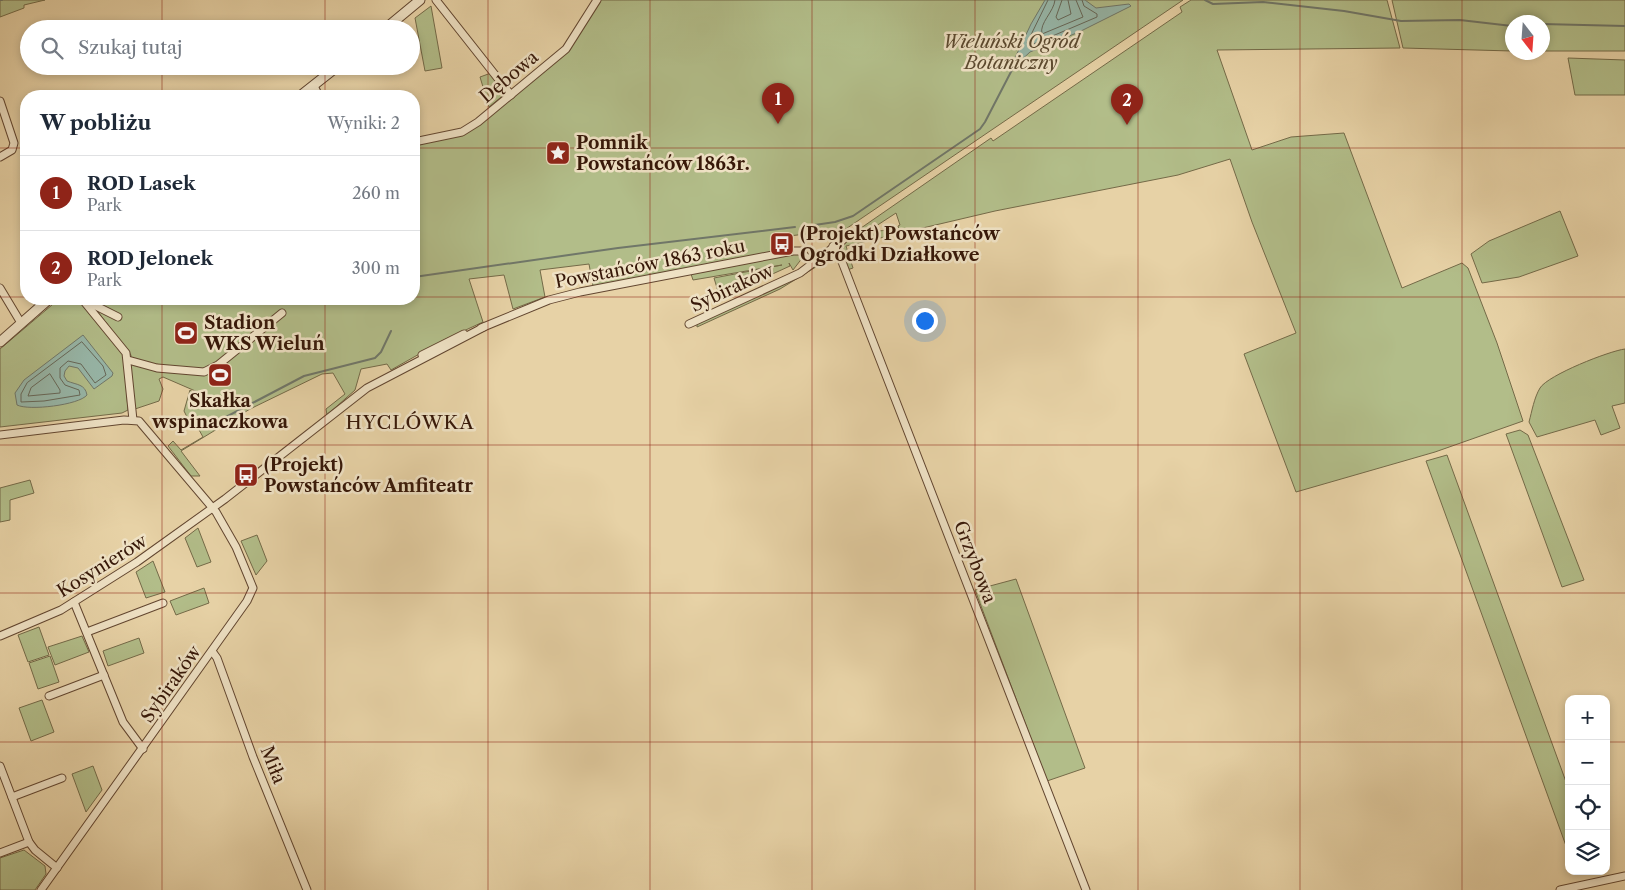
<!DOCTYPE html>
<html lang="pl">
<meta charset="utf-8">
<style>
:root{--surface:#fff;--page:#f2f2f3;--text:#1f2937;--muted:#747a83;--line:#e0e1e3;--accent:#8f2418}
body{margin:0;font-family:"Libre Caslon Text",serif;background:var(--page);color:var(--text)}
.controls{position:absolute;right:15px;bottom:15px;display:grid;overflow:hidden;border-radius:10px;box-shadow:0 2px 8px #0003}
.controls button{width:45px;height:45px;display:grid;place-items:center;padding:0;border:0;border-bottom:1px solid var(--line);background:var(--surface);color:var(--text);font:25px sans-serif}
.compass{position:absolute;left:1505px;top:15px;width:45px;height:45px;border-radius:50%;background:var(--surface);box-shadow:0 2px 8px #0003;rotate:163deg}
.you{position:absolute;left:924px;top:320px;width:18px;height:18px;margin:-12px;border:4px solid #fff;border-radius:50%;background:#1a73e8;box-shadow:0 0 0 8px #1a73e833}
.badge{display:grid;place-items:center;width:32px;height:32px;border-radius:50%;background:var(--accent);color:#fff;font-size:16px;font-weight:700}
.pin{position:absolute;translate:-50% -41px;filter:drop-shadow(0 1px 2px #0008)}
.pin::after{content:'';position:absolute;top:26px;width:18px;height:15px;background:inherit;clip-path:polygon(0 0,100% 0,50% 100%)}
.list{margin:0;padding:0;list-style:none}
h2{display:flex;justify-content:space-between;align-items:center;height:65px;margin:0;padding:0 20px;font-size:21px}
h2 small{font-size:16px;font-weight:400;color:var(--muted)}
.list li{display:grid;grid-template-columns:32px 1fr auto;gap:15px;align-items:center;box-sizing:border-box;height:75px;padding:0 20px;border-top:1px solid var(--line)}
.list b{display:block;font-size:19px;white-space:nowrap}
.list p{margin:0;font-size:16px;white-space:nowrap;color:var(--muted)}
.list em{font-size:16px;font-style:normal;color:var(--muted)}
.icon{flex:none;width:28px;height:28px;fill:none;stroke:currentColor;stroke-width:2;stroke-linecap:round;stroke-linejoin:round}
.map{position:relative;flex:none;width:1625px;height:890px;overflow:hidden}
.search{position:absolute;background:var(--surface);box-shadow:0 2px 8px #0003;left:20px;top:20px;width:400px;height:55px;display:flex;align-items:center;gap:12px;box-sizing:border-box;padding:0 18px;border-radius:28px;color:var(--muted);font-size:19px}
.panel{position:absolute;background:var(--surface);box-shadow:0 2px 8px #0003;left:20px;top:90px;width:400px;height:215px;border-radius:20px}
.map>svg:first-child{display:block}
</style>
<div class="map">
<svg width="1625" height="890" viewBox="0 0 1625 890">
<rect width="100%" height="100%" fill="#e7d2a6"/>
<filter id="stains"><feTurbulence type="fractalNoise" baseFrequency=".004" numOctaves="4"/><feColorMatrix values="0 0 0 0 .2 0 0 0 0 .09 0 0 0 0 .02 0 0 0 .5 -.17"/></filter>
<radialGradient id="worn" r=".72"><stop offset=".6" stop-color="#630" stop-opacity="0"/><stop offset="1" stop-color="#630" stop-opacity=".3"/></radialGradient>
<g fill="#b2bd89" stroke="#746a48">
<path d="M0,0h45l-21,5v3l-24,9z"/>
<path d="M600,0h583l-349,237 -4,-6 -49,6 1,14 -189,35 -4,-22 -49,6 5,27 -32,12 -9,-34 -35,4 14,43 -39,18 -53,30 -4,-6 -26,5 -6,21 -28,25 -1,-6 19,-15 -12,-21 -11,1 -72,35 -69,42 19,25h-9l-23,-30 5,-5 8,9 22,-13 -10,-18 -4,2 -5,-10 6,-21 8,6 2,-3 -37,-16 -4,2 4,10 -4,12 -24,8 -5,-43 1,-11 -43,-56h326v-154l40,-9 108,-80z"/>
<path d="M1191,0h196l13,48 -183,2 35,100 39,-13 53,-4 58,155 60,-25 6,5 29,75 26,78 -88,31 -139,40 -52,-138 52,-21 -44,-111 -22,-63 -52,16 -183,36 -149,35 7,22 -6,2 -9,-23c15,-15 40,-16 61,-18l-1,-3 2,-1 -4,-12 -23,15 -25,9 143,-99 2,3 189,-129 -2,-5z"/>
<path d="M1392,0h233v51h-82l-1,-29h-30v29l-109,-3z"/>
<path d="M431,6l11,62 -17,3 -10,-53z"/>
<path d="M1568,58l57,2v35h-50z"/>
<path d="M491,73l15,20 -17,14 -9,-30z"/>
<path d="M1560,211l18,45 -59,21 -37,6 -11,-29 18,-13z"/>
<path d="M833,251l4,3 -57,35 -83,38v-4l78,-37z"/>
<path d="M797,253l6,4 -10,13 -4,-7 1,3 -70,32 -6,-20 68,-13 -89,15 -2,-6z"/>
<path d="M59,299h19l43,51 3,8 4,52 -6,3 -122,14v-78z"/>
<path d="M1625,349v54l-13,3 8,22 -19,7 -6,-15 -58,17 -8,-15c3,-11 5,-24 11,-34 8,-13 69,-37 85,-39z"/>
<path d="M1520,430l8,5 56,145 -22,7 -56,-153z"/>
<path d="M1447,455l122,335v64l-143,-393z"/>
<path d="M30,480l4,13 -24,7v20l-10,2v-34z"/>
<path d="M198,528l13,34 -14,5 -12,-29z"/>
<path d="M257,535l10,26 -11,14 -15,-34z"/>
<path d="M153,561l12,31 -19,6 -10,-26z"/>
<path d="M1016,579l69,189 -38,13 -72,-191z"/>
<path d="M204,588l5,15 -33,12 -6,-14z"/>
<path d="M39,627l10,28 -21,7 -10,-27z"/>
<path d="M82,636l7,16 -34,13 -7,-18z"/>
<path d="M139,638l5,15 -36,13 -5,-15z"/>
<path d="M50,656l9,26 -21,7 -9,-26z"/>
<path d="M42,700l12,32 -23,9 -12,-33z"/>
<path d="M93,766l9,24 -16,22 -14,-38z"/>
<path d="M24,850l21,16 1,8 -11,16h-35v-32z"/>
</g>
<g fill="#97b7a9" stroke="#707769">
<path d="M1045,0h40l11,8 33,-4 2,2 -52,26 -49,20 -15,14 -2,-4 18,-38z"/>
<path d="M83,335l30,38 -1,3 -18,13 -16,-21 -9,-2 -4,5 -1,5 3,5c10,4 18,3 20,14 -8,10 -58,16 -70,10l-2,-12 9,-13z"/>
</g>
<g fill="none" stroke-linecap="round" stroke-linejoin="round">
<g stroke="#666758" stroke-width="1">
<path d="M1048,0l-21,43 2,3 68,-29v-3l-13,-8 -2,-6"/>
<path d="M1055,0c-1,12 -16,23 -13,34l41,-17 -7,-17"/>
<path d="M1062,0l-6,17 2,3 13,-6 -3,-14"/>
<path d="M82,342l21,24 3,9 -11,8 -14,-19 -13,-3 -8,7v10l5,7 14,5 1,5 -36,6 -23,1v-8l6,-11z"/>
<path d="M50,374l10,16v3l-32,3 3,-8z"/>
</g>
<g stroke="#707769" stroke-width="2">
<path d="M0,0h2"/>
<path d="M1205,0l8,4 50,-2 81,9 57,10 59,-1 52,6"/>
<path d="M1542,24l83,2"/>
<path d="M801,227l34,-5 18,-6 127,-87 5,-7 29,-56"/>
<path d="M414,277l204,-29 177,-21"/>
<path d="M215,419l9,-1 80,-42 71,-18 6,-6 10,-21"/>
</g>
<defs>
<g id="minor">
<path d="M436,0l75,95"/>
<path d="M314,86l5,10"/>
<path d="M0,101l14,42 -2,7 -12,7"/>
<path d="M414,142l48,-10 16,-10 88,-73 31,-49"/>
<path d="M833,246l6,8 15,39 232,597"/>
<path d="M0,288l21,35"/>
<path d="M82,299l44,54 7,67"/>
<path d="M86,303l6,1 26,13"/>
<path d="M689,324l111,-51 43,-33"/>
<path d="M481,328l68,-28 31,-8 213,-41h7l12,12"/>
<path d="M422,355l42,-21"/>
<path d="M128,360l29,8 47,4 14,-7 64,-52"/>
<path d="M0,435l124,-15 15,1 77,91 20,35 17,41 -6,13 -206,289"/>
<path d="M74,602l49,120 20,27"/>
<path d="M87,632l76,-29"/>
<path d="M0,636l61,-26 76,-48 88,-63 142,-111 117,-61"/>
<path d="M212,651l5,7 36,99 54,133"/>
<path d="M49,696l55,-21"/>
<path d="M0,766l29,76 6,8 22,18"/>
<path d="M12,797l50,-19"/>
<path d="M0,853l29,-11"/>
<path d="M1560,890l65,-14"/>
</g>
<g id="tertiary">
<path d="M385,29l35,-29"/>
<path d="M300,96l38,-30"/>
<path d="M0,342l49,-43"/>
</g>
</defs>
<use href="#minor" stroke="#624630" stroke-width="9"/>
<use href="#tertiary" stroke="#624630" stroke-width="11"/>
<use href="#minor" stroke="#efe2c5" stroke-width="7"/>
<use href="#tertiary" stroke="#efe2c5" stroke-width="9"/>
</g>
<path fill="none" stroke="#8f2418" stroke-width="1" stroke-opacity="0.55" d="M162,0v29M325,0v29M488,0v890M650,0v890M812,0v890M975,0v890M1138,0v890M1300,0v890M1462,0v890M162,66v30M325,66v30M0,148h26M414,148h1211M0,297h26M414,297h1211M162,299v591M325,299v591M0,445h1625M0,593h1625M0,742h1569M1606,742h19"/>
<defs>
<symbol id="sight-square" viewBox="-11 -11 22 22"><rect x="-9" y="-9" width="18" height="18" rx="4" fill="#8f2418" stroke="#efe2c5"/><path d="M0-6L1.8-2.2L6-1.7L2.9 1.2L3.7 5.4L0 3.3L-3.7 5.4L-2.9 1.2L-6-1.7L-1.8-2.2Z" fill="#fff"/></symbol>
<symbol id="bus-square" viewBox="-11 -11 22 22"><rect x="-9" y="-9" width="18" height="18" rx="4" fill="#8f2418" stroke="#efe2c5"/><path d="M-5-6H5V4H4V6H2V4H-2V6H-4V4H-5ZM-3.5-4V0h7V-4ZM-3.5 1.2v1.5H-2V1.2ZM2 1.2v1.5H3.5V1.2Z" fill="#fff"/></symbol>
<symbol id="stadium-square" viewBox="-11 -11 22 22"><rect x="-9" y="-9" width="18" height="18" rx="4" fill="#8f2418" stroke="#efe2c5"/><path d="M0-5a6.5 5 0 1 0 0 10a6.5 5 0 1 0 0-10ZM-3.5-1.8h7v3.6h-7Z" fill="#fff"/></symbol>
</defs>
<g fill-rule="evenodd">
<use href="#sight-square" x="544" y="139" width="28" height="28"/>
<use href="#bus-square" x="768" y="230" width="28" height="28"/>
<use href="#stadium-square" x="172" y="319" width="28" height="28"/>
<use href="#stadium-square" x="206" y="361" width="28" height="28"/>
<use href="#bus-square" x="232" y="461" width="28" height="28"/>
</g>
<g text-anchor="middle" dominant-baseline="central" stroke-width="5" stroke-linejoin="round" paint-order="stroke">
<g font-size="18" font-style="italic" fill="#5b492f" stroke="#efe2c5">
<text x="1011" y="42">Wieluński Ogród<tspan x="1011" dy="21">Botaniczny</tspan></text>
</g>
<g font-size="18" fill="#361708" stroke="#efe2c5">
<text transform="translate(509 77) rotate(-40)">Dębowa</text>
<text transform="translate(650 264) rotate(-11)">Powstańców 1863 roku</text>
<text transform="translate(732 288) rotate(-25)">Sybiraków</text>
<text transform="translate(975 562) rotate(69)">Grzybowa</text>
<text transform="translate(102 566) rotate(-32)">Kosynierów</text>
<text transform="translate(171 684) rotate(-55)">Sybiraków</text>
<text transform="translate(273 765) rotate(68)">Miła</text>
</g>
<g font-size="18" font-weight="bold" fill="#361708" stroke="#efe2c5" text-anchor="start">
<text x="576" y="143">Pomnik<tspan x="576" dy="21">Powstańców 1863r.</tspan></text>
<text x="800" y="234">(Projekt) Powstańców<tspan x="800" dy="21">Ogródki Działkowe</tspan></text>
<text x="204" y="323">Stadion<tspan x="204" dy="21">WKS Wieluń</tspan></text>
<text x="220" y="401" text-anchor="middle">Skałka<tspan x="220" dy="21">wspinaczkowa</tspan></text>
<text x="264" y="465">(Projekt)<tspan x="264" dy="21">Powstańców Amfiteatr</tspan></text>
</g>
<g font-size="19" letter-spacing="1" fill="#361708" stroke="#efe2c5">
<text x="410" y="422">HYCLÓWKA</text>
</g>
</g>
<rect width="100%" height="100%" filter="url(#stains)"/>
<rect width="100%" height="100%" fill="url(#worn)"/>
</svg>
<div class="controls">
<button>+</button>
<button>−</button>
<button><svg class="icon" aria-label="locate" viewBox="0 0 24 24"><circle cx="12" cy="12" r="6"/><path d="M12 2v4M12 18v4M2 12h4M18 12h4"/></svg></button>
<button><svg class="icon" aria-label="layers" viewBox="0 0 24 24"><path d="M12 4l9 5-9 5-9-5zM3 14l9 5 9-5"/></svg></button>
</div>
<svg class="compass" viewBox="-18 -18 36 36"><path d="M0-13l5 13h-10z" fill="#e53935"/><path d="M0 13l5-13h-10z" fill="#747a83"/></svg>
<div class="you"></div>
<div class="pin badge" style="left:778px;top:124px">1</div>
<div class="pin badge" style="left:1127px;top:125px">2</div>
<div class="search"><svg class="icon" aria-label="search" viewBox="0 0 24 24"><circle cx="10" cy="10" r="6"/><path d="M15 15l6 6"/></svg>Szukaj tutaj</div>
<section class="panel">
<h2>W pobliżu<small>Wyniki: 2</small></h2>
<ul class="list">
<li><span class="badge">1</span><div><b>ROD Lasek</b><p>Park</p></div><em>260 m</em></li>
<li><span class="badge">2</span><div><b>ROD Jelonek</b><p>Park</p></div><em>300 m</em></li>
</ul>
</section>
</div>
